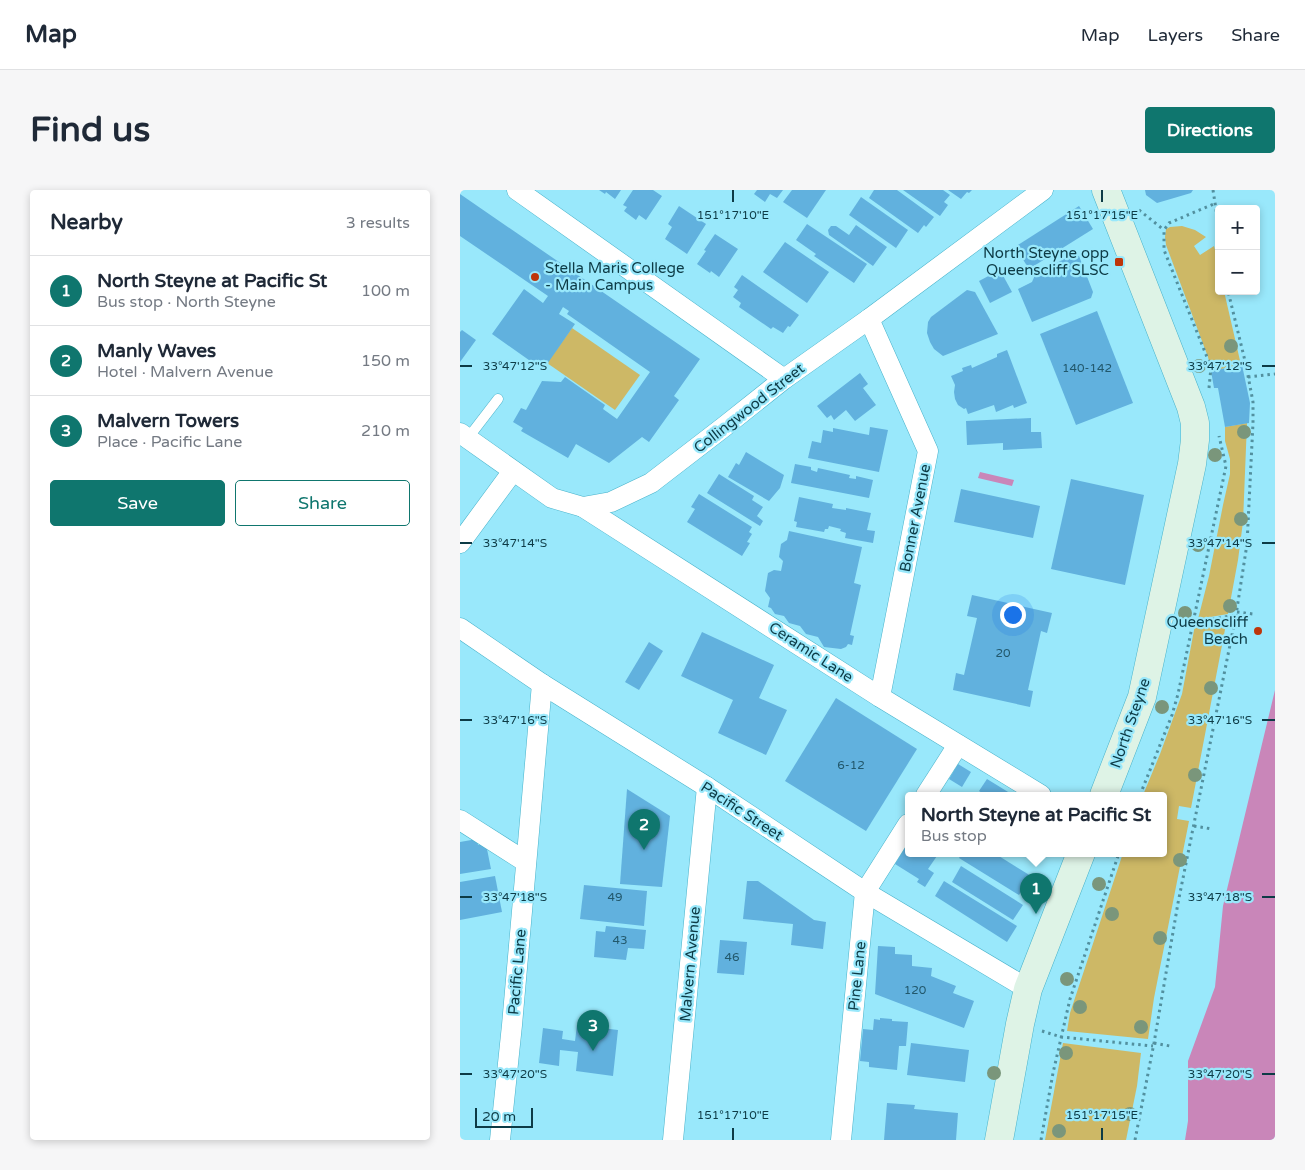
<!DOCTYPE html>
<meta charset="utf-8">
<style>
:root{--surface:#fff;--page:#f6f6f7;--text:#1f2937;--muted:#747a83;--line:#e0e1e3;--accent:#0f766e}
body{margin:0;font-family:"Varela Round",sans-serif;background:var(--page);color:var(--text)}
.controls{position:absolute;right:15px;top:15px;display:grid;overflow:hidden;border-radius:5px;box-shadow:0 2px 8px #0003}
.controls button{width:45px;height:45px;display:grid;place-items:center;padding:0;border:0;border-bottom:1px solid var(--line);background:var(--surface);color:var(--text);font:25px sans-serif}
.scale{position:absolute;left:15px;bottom:12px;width:58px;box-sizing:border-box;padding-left:5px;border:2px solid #0d3b46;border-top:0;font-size:14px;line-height:18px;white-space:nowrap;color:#0d3b46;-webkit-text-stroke:4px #99e8fb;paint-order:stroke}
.you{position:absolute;left:552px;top:424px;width:18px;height:18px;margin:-12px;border:4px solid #fff;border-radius:50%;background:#1a73e8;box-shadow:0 0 0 8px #1a73e833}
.badge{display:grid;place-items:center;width:32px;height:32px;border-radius:50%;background:var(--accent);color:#fff;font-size:16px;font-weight:700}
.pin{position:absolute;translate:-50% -41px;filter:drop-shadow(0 1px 2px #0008)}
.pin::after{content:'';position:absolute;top:26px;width:18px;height:15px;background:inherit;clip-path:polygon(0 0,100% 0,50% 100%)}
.popup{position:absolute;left:445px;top:602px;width:262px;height:65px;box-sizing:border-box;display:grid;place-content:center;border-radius:5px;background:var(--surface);filter:drop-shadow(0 1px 4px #0005);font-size:16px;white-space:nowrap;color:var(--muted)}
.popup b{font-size:19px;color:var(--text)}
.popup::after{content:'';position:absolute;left:50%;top:100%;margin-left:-10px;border:10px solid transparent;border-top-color:var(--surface)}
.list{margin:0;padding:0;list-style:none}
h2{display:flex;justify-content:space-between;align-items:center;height:65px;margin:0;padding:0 20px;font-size:21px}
h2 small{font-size:16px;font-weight:400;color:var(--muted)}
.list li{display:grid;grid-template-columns:32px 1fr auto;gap:15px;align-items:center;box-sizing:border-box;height:70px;padding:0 20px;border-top:1px solid var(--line)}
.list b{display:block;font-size:19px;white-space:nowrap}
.list p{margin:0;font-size:16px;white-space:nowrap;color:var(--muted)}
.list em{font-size:16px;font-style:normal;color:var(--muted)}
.actions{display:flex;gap:10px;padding:15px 20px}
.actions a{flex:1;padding:11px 0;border:1px solid var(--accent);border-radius:5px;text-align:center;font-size:18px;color:var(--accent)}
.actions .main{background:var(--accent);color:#fff}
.map{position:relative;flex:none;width:815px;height:950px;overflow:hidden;border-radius:5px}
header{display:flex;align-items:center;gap:30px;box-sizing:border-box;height:70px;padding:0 25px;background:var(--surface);border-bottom:1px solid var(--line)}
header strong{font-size:24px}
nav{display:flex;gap:28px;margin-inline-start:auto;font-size:18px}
.intro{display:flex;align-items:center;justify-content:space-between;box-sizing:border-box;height:120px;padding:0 30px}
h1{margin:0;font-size:35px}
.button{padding:12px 22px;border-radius:5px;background:var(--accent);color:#fff;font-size:18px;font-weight:700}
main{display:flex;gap:30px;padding:0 30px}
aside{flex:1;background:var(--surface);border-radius:5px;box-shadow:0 2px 8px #0003}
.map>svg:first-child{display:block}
</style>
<header>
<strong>Map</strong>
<nav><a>Map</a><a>Layers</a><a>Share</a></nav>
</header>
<div class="intro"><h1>Find us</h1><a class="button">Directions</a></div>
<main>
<aside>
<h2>Nearby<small>3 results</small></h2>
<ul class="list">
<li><span class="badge">1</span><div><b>North Steyne at Pacific St</b><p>Bus stop · North Steyne</p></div><em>100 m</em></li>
<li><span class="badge">2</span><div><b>Manly Waves</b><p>Hotel · Malvern Avenue</p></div><em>150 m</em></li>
<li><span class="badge">3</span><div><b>Malvern Towers</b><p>Place · Pacific Lane</p></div><em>210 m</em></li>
</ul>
<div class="actions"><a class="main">Save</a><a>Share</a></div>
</aside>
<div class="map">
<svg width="815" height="950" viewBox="0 0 815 950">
<rect width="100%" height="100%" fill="#99e8fb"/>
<g fill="#cdb866">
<path d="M722,36l13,4 11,7 -12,9 6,9 14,-9 5,19v26h5l17,74 -30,6 -3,-14 -42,-112 -1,-8 1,-8 4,-2z"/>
<path d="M112,138l68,47 -25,35 -68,-47z"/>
<path d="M787,233l-4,99 -5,38 -10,54 -30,5 11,-43 14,-71 7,-31v-15l-5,-18v-14z"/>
<path d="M767,429l-36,189 -12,-2 -2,13 12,2 -35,177 -6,41 -81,-8 3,-18 53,-160h41v-58h-21l17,-41 22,-60 13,-69z"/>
<path d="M603,853l78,10 -4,33 -11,54h-81z"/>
</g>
<g fill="#c986b9">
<path d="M520,282l34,8 -2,6 -34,-8z"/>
<path d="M815,500v450h-90l3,-19v-60l27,-74 8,-81z"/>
</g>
<g fill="#61b1de">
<path d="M139,0h22l-6,9 -9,-7 -1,2z"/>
<path d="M173,0h20l9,6 -16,24 -7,-5 -3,5 -12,-9 3,-4 -4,-2z"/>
<path d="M297,0h26l-6,8 -7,-4 -5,8 -11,-8z"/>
<path d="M332,0h34l-19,28 -24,-16z"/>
<path d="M414,0h23l37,27 -8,10 -2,-2 -6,8 -49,-35z"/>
<path d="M443,0h40l7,5 -6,7 4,3 -8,11z"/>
<path d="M488,0h24l-3,3 -2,-1 -6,7z"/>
<path d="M685,0h48l-2,3 -34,10 -11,-8z"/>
<path d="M0,4l240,165 -26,37 5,4 -30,42 -7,-5 -33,26 -33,-19 -8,14 -47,-27 2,-3 -10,-6 8,-14 5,2 16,-29 19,1 4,-5 40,28 -2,4 14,10 33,-47 -83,-58 2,-3 -6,-4 -4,7 16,10 -32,46 -51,-36 32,-45 19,14 5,-7 -88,-60z"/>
<path d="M401,7l47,33 -12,18 -47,-33z"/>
<path d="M219,16l27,18 -19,30 -22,-15 7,-12 -4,-3z"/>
<path d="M619,16l14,23 -64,40 -14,-22z"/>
<path d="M347,34l60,40 -13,19 -40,-27 2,-2 -20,-14z"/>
<path d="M396,35l31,22 -14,19 -44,-31 -1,-5 3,-4h5l13,9z"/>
<path d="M255,44l23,15 -19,28 -8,-6 -1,2 -13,-9 9,-13 -2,-1z"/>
<path d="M325,52l44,30 -22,31 -44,-31z"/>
<path d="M611,65l8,1 14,36 -2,6 -59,24 -14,-33 14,-7 3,-7z"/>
<path d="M540,80l12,22 -22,11 -11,-22z"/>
<path d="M282,85l57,40 -9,12 -2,-1 -5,7 -10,-6 -2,2 -32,-22 2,-4 -8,-6 5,-7 -4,-3z"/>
<path d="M507,100l8,2 23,42 -55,22 -9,-7 -4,-7 -3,-9 1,-11 3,-5z"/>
<path d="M637,121l36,92 -57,22 -36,-91z"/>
<path d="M2,140l14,10 -16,22v-30z"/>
<path d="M547,160l20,53 -13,5 -1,-3 -17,7 -2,-7 -26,9 -2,-6 -2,1 -6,-4 -3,-6 -1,-7 1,-7 -4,-9 12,-5 -1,-3 9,-3 1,3 25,-11v-3z"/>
<path d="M782,175l8,38 -1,20 -24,4 -7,-39h-4l-3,-17z"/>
<path d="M400,183l8,11 -5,4 13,17 -21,16 -9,-11 -12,10 -3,-5 -4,3 -10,-12z"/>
<path d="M571,228v14h10l1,16 -39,2v-7l-36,2 -1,-24z"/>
<path d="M410,237l18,3 -9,42 -71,-14 4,-17 9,2 2,-13 10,2v-4l36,7z"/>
<path d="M286,262l38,23 -4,13 -11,13 -41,-24 8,-14 3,2z"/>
<path d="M335,274l16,3v3l6,2 1,-4 32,7 -1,3 7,1v-3l17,4 -4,18 -78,-15z"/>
<path d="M259,284l35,22 -2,4 11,7 -6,9 6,5 -3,5 -53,-33z"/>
<path d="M611,289l73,16 -19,90 -74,-16z"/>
<path d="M501,299l79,17 -7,32 -79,-16z"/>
<path d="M239,304l53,33 -3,5 3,2 -5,8 3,1 -8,13 -55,-34 8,-13 -4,-2z"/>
<path d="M339,307l34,7 -1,4 14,2v-2l25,5 -4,17 8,1 -2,12 -28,-5 1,-5 -6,-2 1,-2 -12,-3 -1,3h-3l-1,3 -28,-5 1,-5 -3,-1z"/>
<path d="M329,341l73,16 -8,36 7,2 -11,50 4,1 -2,9 -4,-1 -2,3 -5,2 -17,-2 -6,-10 -12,-3 -6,-8 -11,-3 -5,-7 -9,-2 -4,-6 -3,-1 2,-9 -5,-7 3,-18 6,-3 7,1 2,-10 -4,-4 2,-13 6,-4z"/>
<path d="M512,405l80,18 -5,20 -6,-2 -13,59 5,1 -3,16 -77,-17 3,-17 8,2 13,-57 -10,-2z"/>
<path d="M242,442l72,33 -15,33 28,12 -21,45 -48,-22 15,-33 -52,-24z"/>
<path d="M189,452l14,9 -24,39 -14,-8z"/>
<path d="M376,508l81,51 -51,82 -81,-50z"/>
<path d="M498,574l13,8 -9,15 -13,-8z"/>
<path d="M527,589l26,16h-28l-6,-4z"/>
<path d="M167,599l43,27 -8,71 -42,-3z"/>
<path d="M17,649l1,6 8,-1 5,25 -31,5v-32z"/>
<path d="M448,653v10h31l-11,16 6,4 -9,14 -8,-5 2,-3 -24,-15z"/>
<path d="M502,663h32l37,23 -12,19 -60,-37z"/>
<path d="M501,676l62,39 -10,15 -61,-38z"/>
<path d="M35,686l7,36 -42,8v-38z"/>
<path d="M287,691h11l56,39 12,2 -3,27 -32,-4 2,-21 -50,-5z"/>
<path d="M484,691l73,45 -10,16 -72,-46z"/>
<path d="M124,695l63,6 -3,35 -64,-7z"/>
<path d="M146,736l40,4 -2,19 -16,-1 -2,12 -32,-3 2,-26 9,1z"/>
<path d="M260,750l27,2 -3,33 -27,-2z"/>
<path d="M418,756l17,1v7l17,1v11l20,2 -1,8 25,10 -3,7 21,8 -10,27 -89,-34z"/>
<path d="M420,828l12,1v2l16,1 -2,24h-7l-2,24 -28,-3v-5l-9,-1 3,-32 10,1 1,-11 6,1z"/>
<path d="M117,835l41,5 -5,46 -37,-5 2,-19 -18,-2 -1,16 -20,-3 4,-35 20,3 -1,8 13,2z"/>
<path d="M451,853l58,7 -4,32 -58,-7z"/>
<path d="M427,913l28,2 -1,4 44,4 -2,27h-72z"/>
</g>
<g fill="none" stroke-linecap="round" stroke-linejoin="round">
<defs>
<path id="service" d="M8,248l30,-39"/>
<g id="minor">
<path d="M57,0l267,189"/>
<path d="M409,129l59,132 -48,246"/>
<path d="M0,243l92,65 31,9 28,-5 40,-19 74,-57 59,-47 85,-60 174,-129"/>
<path d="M123,317l297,190 161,98"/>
<path d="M0,353l53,-72"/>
<path d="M0,438l82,56 165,103 158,105 163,97"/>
<path d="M466,605l32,-50"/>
<path d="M0,630l66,42"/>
<path d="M40,950l12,-115 30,-341"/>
<path d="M213,950l34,-353"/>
<path d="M381,950l24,-248 43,-68"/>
</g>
<g id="secondary">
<path d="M644,605l38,-98 50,-233 3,-24v-17l-4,-16 -85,-217"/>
<path d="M539,950l21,-116 8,-35 53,-136"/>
</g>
</defs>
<use href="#service" stroke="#47b2ca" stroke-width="11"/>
<use href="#minor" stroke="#47b2ca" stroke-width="21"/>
<use href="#secondary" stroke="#47b2ca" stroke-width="29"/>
<g stroke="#52909f" stroke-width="3" stroke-dasharray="2.5 4" stroke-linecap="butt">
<path d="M753,0l6,39"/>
<path d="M679,20l25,20"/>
<path d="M788,187l27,-3"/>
<path d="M749,198l2,-21 -47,-117v-20l5,-7 47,-20"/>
<path d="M777,422l16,2"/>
<path d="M733,433l43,-8"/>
<path d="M680,605l32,-80 6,-21 48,-228 -7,-30"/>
<path d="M734,636l18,3"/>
<path d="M582,841l19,6 92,9"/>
<path d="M694,853l16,3"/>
<path d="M581,950l12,-67 17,-74 49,-146"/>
<path d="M675,950l19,-97 24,-140 58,-288 11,-71 6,-121v-21l-7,-37 -18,-74"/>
</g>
<use href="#service" stroke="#fff" stroke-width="10"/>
<use href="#minor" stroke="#fff" stroke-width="20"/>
<use href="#secondary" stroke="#def3e6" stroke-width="28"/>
</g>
<g fill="#7a967b">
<circle cx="771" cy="156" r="7"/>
<circle cx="739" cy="176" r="7"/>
<circle cx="784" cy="242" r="7"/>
<circle cx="755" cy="265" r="7"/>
<circle cx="781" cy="329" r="7"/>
<circle cx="738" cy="355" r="7"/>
<circle cx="770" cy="416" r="7"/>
<circle cx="725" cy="423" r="7"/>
<circle cx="751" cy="498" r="7"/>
<circle cx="702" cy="517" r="7"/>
<circle cx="735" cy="585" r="7"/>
<circle cx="720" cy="670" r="7"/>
<circle cx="639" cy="694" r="7"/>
<circle cx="652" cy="724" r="7"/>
<circle cx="700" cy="748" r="7"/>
<circle cx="607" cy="789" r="7"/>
<circle cx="620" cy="817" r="7"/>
<circle cx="681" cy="837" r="7"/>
<circle cx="606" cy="863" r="7"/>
<circle cx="534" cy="883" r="7"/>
<circle cx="670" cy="924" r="7"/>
<circle cx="599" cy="941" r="7"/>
</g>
<path fill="none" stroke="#0d3b46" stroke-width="2" d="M273,0v12M642,0v12M0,176h12M802,176h13M0,353h12M802,353h13M0,530h12M802,530h13M0,707h12M802,707h13M0,884h12M802,884h13M273,938v12M642,938v12"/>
<g fill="#be350a" stroke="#99e8fb" stroke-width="2">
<rect x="654" y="67" width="10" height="10" rx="2.5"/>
<circle cx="75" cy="87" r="5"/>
<circle cx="798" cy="441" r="5"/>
</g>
<g text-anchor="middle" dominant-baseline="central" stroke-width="4.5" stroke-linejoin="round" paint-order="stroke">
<g font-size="12" fill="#22586c">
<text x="627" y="178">140-142</text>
<text x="543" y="463">20</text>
<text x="391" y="575">6-12</text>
<text x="155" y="707">49</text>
<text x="160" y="750">43</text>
<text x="272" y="767">46</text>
<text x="455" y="800">120</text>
</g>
<g font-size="15" fill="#0d3b46" stroke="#99e8fb" text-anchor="end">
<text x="649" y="63">North Steyne opp<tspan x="649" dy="17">Queenscliff SLSC</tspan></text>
<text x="85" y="78" text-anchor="start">Stella Maris College<tspan x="85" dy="17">- Main Campus</tspan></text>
<text x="788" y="432">Queenscliff<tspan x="788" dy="17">Beach</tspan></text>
</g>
<g font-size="15" fill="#0d3b46" stroke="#99e8fb">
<text transform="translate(289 218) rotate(-38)">Collingwood Street</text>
<text transform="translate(455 328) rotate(-79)">Bonner Avenue</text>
<text transform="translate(351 462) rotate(33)">Ceramic Lane</text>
<text transform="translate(670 533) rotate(-71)">North Steyne</text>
<text transform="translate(282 621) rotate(33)">Pacific Street</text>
<text transform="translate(230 774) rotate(-85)">Malvern Avenue</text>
<text transform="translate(57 782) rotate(-85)">Pacific Lane</text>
<text transform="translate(397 786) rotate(-84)">Pine Lane</text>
</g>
</g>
<g font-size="12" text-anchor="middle" fill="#0d3b46" stroke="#99e8fb" stroke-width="4.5" stroke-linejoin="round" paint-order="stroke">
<text x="273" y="29">151°17'10"E</text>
<text x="642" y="29">151°17'15"E</text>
<text x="55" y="180">33°47'12"S</text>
<text x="760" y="180">33°47'12"S</text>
<text x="55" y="357">33°47'14"S</text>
<text x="760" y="357">33°47'14"S</text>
<text x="55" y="534">33°47'16"S</text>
<text x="760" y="534">33°47'16"S</text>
<text x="55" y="711">33°47'18"S</text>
<text x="760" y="711">33°47'18"S</text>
<text x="55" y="888">33°47'20"S</text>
<text x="760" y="888">33°47'20"S</text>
<text x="273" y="929">151°17'10"E</text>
<text x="642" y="929">151°17'15"E</text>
</g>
</svg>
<div class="controls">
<button>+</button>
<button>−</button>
</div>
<div class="scale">20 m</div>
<div class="you"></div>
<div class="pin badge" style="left:576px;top:724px">1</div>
<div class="popup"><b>North Steyne at Pacific St</b>Bus stop</div>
<div class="pin badge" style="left:184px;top:660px">2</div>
<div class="pin badge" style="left:133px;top:861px">3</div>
</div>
</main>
